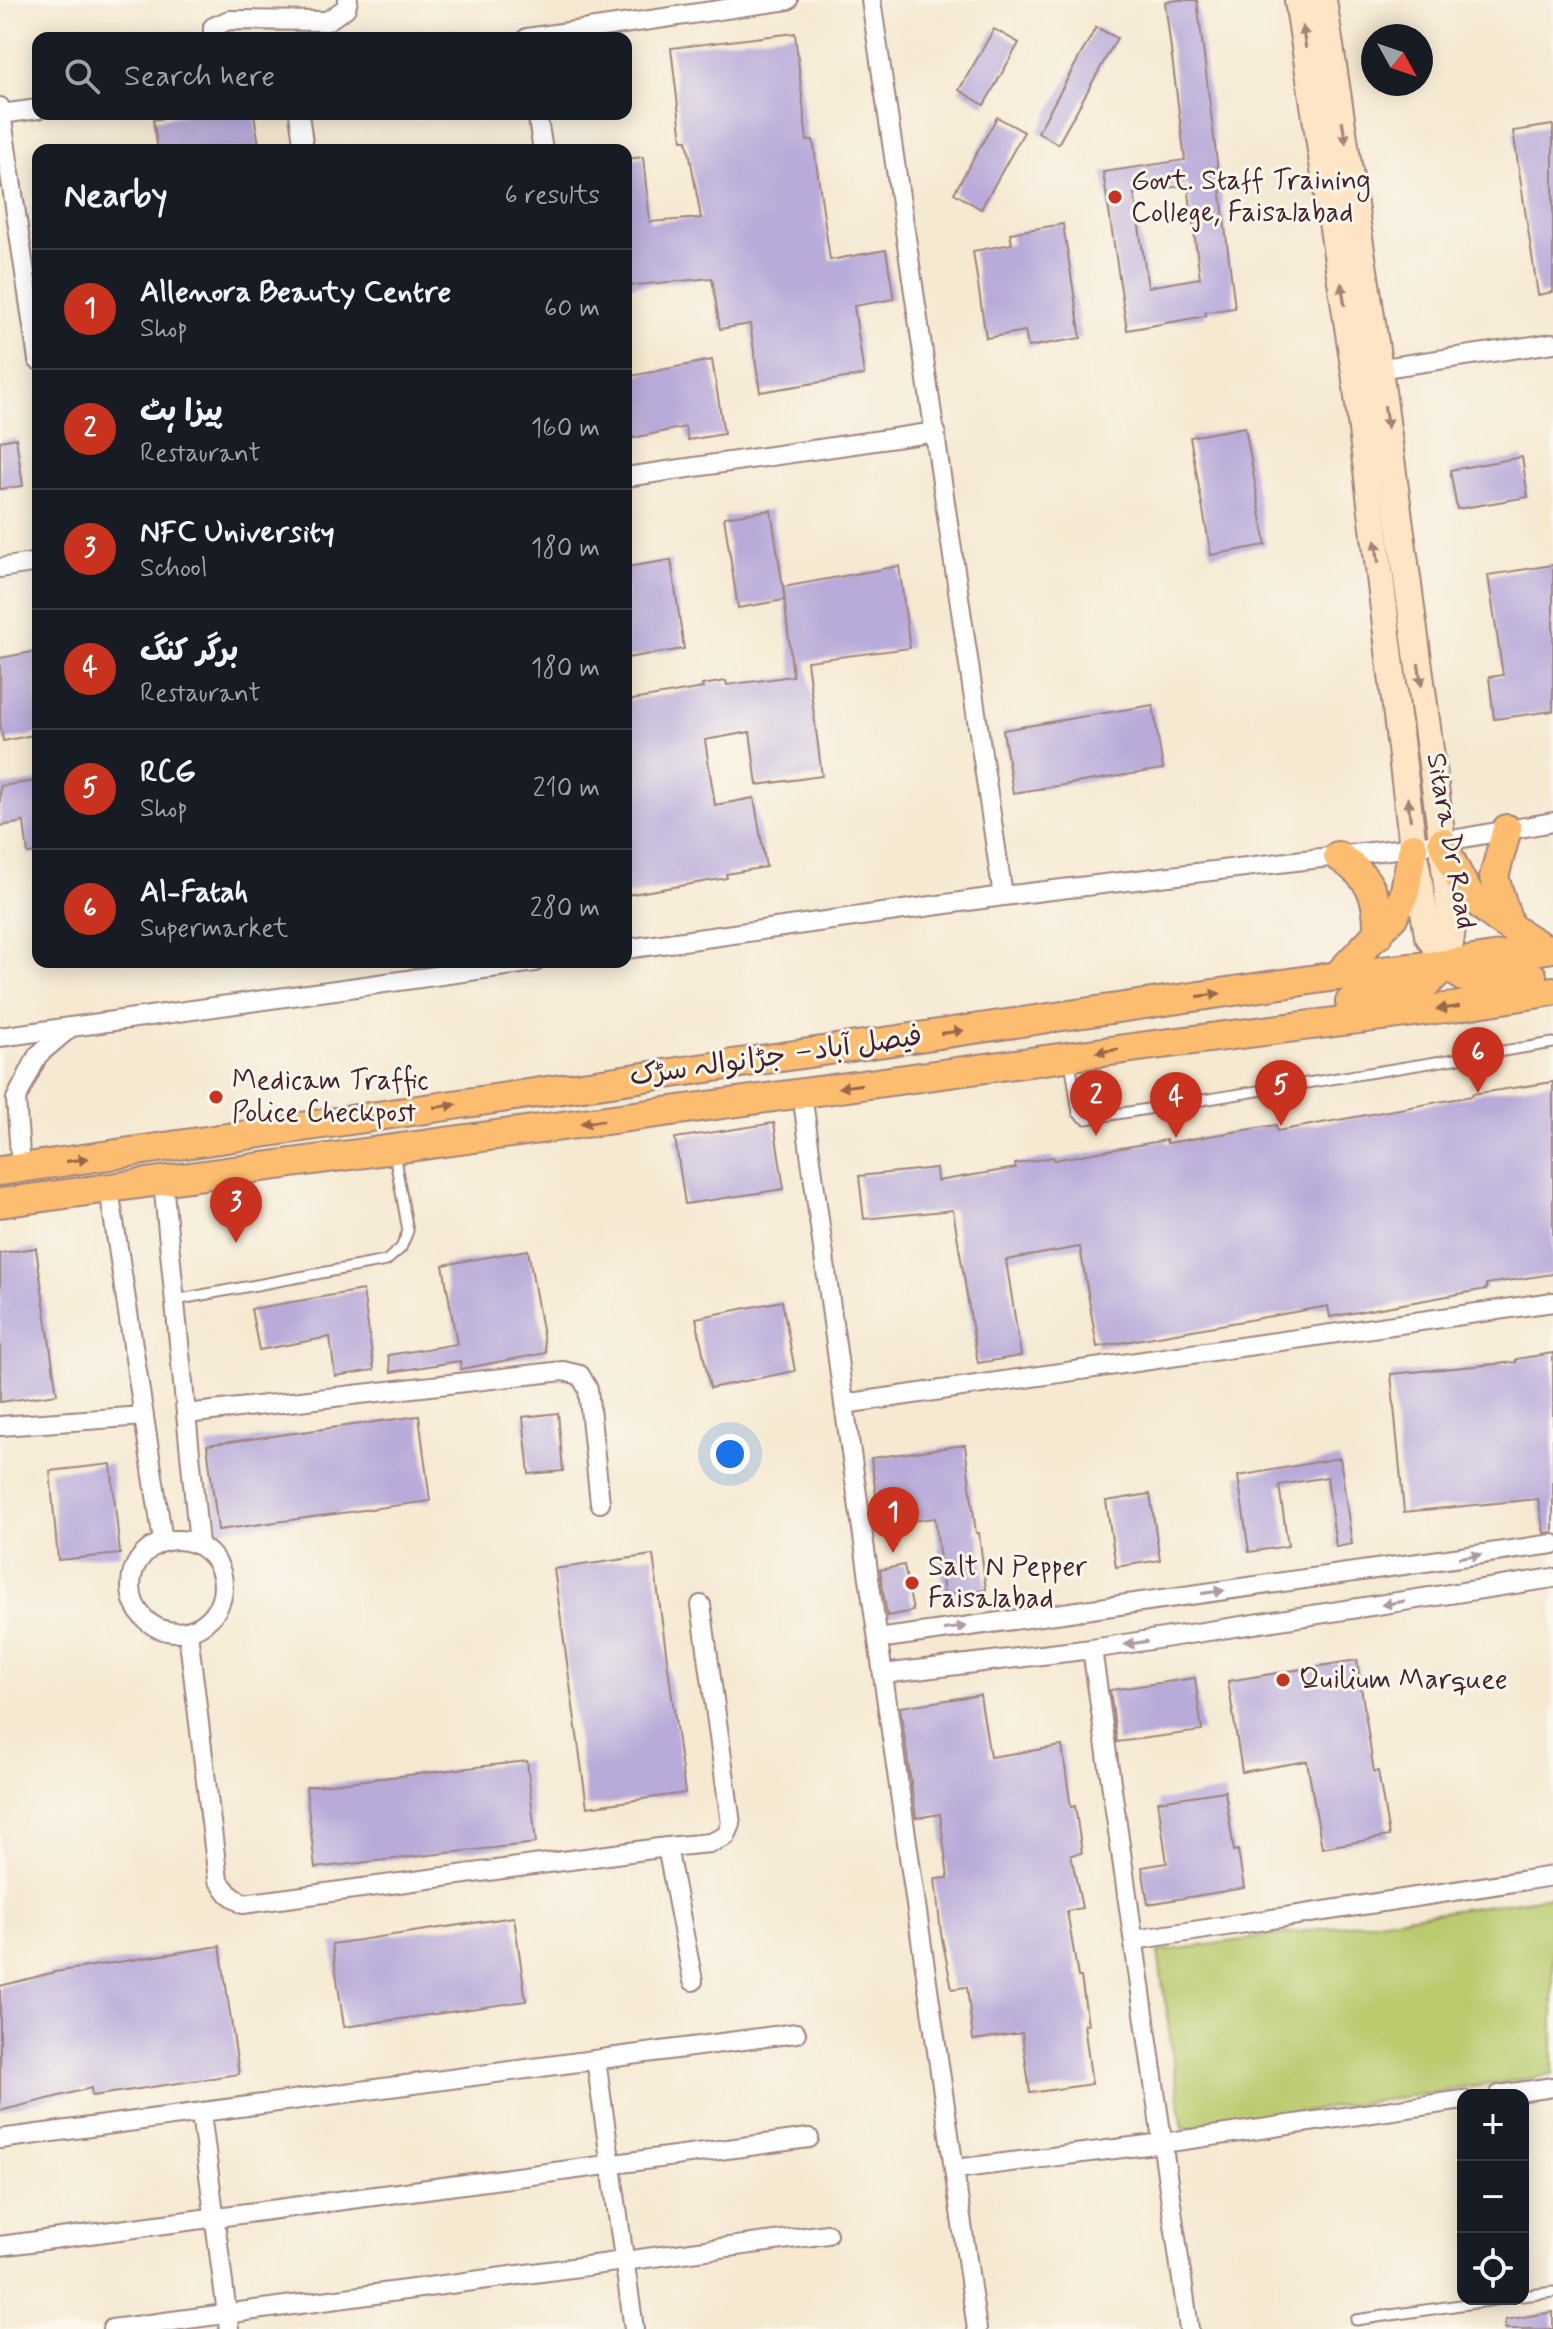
<!DOCTYPE html>
<meta charset="utf-8">
<style>
:root{--surface:#171b24;--page:#20242c;--text:#f1f3f6;--muted:#9ea1a6;--line:#363941;--accent:#c8321e}
body{margin:0;font-family:Mynerve,"Playpen Sans Arabic",sans-serif;background:var(--page);color:var(--text)}
.controls{position:absolute;right:24px;bottom:24px;display:grid;overflow:hidden;border-radius:16px;box-shadow:0 4px 20px #0003}
.controls button{width:72px;height:72px;display:grid;place-items:center;padding:0;border:0;border-bottom:2px solid var(--line);background:var(--surface);color:var(--text);font:40px sans-serif}
.compass{position:absolute;left:1361px;top:24px;width:72px;height:72px;border-radius:50%;background:var(--surface);box-shadow:0 4px 20px #0003;rotate:130deg}
.you{position:absolute;left:730px;top:1454px;width:28px;height:28px;margin:-20px;border:6px solid #fff;border-radius:50%;background:#1a73e8;box-shadow:0 0 0 12px #1a73e833}
.badge{display:grid;place-items:center;width:52px;height:52px;border-radius:50%;background:var(--accent);color:#fff;font-size:26px;font-weight:700}
.pin{position:absolute;translate:-50% -66px;filter:drop-shadow(0 2px 4px #0008)}
.pin::after{content:'';position:absolute;top:42px;width:28px;height:24px;background:inherit;clip-path:polygon(0 0,100% 0,50% 100%)}
.list{margin:0;padding:0;list-style:none}
h2{display:flex;justify-content:space-between;align-items:center;height:104px;margin:0;padding:0 32px;font-size:34px}
h2 small{font-size:26px;font-weight:400;color:var(--muted)}
.list li{display:grid;grid-template-columns:52px 1fr auto;gap:24px;align-items:center;box-sizing:border-box;height:120px;padding:0 32px;border-top:2px solid var(--line)}
.list b{display:block;font-size:30px;white-space:nowrap}
.list p{margin:0;font-size:26px;white-space:nowrap;color:var(--muted)}
.list em{font-size:26px;font-style:normal;color:var(--muted)}
.icon{flex:none;width:44px;height:44px;fill:none;stroke:currentColor;stroke-width:2;stroke-linecap:round;stroke-linejoin:round}
.map{position:relative;flex:none;width:1553px;height:2329px;overflow:hidden}
.search{position:absolute;background:var(--surface);box-shadow:0 4px 20px #0003;left:32px;top:32px;width:600px;height:88px;display:flex;align-items:center;gap:20px;box-sizing:border-box;padding:0 28px;border-radius:16px;color:var(--muted);font-size:30px}
.panel{position:absolute;background:var(--surface);box-shadow:0 4px 20px #0003;left:32px;top:144px;width:600px;height:824px;border-radius:16px}
.map>svg:first-child{display:block}
</style>
<div class="map">
<svg width="1553" height="2329" viewBox="0 0 1553 2329">
<rect width="100%" height="100%" fill="#fbf7ec"/>
<filter id="ink" filterUnits="userSpaceOnUse"><feTurbulence type="fractalNoise" baseFrequency=".0125" numOctaves="2"/><feDisplacementMap in="SourceGraphic" scale="16" xChannelSelector="R" yChannelSelector="G"/><feConvolveMatrix kernelMatrix="1 2 1 2 8 2 1 2 1" color-interpolation-filters="sRGB"/></filter>
<filter id="wash" filterUnits="userSpaceOnUse"><feTurbulence type="fractalNoise" baseFrequency=".006" numOctaves="4" result="noise"/><feDisplacementMap in="SourceGraphic" scale="32" xChannelSelector="R" yChannelSelector="G"/><feGaussianBlur stdDeviation="1.8" result="paint"/><feColorMatrix in="noise" values="0 0 0 0 0 0 0 0 0 0 0 0 0 0 0 0 0 1.4 0 .05"/><feComposite in="paint" operator="in"/></filter>
<g filter="url(#wash)">
<rect width="100%" height="100%" fill="#f5e9d2"/>
<path fill="#bacb6e" stroke="#82754c" stroke-width="2" d="M1553,1896v179l-370,54 -25,-177z"/>
<g id="blocks">
<g fill="#b8aad9" fill-rule="evenodd">
<path d="M1178,0h19l38,308 -30,4 1,4 -79,14 -24,-158 82,-12 -20,-158zM1188,185l12,93 -52,9 -14,-94z"/>
<path d="M1096,27l21,11 -59,106 -20,-12z"/>
<path d="M994,29l25,14 -35,62 -25,-15z"/>
<path d="M795,33l12,108 6,-1 17,120 56,-10 8,49 -40,7 10,69 -104,17 -10,-68 -30,5 -8,-51 -86,8v-127l17,-2 7,65 51,-4 -14,-78h-5l-11,-92z"/>
<path d="M190,114h64l6,36h-102l-5,-30z"/>
<path d="M997,117l27,15 -43,77 -27,-16z"/>
<path d="M1553,125v167l-15,3 -25,-164z"/>
<path d="M1063,224l18,114 -53,9 -3,-16 -39,7 -13,-87 39,-7 -2,-11z"/>
<path d="M712,360l12,74 -36,6 -3,-13 -57,12 -2,-10v-52z"/>
<path d="M1245,427l21,118 -55,10 -21,-118z"/>
<path d="M16,438l7,48 -23,3v-48z"/>
<path d="M1522,457l6,40 -71,12 -7,-39z"/>
<path d="M771,510l14,90 -47,8 -14,-91z"/>
<path d="M671,560l13,89 -58,9v-91z"/>
<path d="M1553,565v146l-59,8 -5,-42 14,-2 -15,-100z"/>
<path d="M899,566l11,82 -103,13 15,115 -65,9 -7,-53 -45,8 10,65 39,-7 12,69 -40,7 1,4 -101,17v-194l77,-13 -1,-3 24,-4 1,4 66,-9 -10,-89z"/>
<path d="M38,651v83l-35,7 -3,-19v-64z"/>
<path d="M1153,705l10,64 -150,24 -10,-63z"/>
<path d="M38,781v72l-10,1 -4,-32 -24,4v-40z"/>
<path d="M1553,1082v192l-67,10 1,5 -157,28 -2,-11 -231,41 -17,-100 -74,13 15,96 -43,7 -25,-153 -89,9 -5,-43 77,-8 1,13 79,-13 -1,-4 38,-7 1,3 112,-20 1,3 109,-18 1,6 195,-35v-2z"/>
<path d="M774,1123l10,66 -99,15 -10,-66z"/>
<path d="M36,1248l21,146 -57,8v-149z"/>
<path d="M528,1250l18,103 -85,16 -1,-8 -69,11 -3,-17 69,-11 -14,-79z"/>
<path d="M363,1290l11,80 -39,6 -5,-39 -71,13 -8,-41z"/>
<path d="M782,1301l13,70 -85,17 -14,-70z"/>
<path d="M1553,1353v179l-9,1 -6,-34 -134,13 -13,-138 125,-12v-3z"/>
<path d="M558,1413l5,58 -34,3 -6,-57z"/>
<path d="M419,1416l11,85 -212,29 -11,-85z"/>
<path d="M965,1445l11,88h3l7,57 -42,5 -9,-77 -55,7 -9,-67z"/>
<path d="M1340,1458l12,86 -16,3 -9,-70 -48,8 9,61 -39,6 -11,-76z"/>
<path d="M111,1464l9,90 -62,6 -8,-89z"/>
<path d="M1150,1494l10,66 -44,7 -10,-66z"/>
<path d="M653,1555l32,238 -98,14 -33,-238z"/>
<path d="M904,1565l9,46 -26,5 -7,-46z"/>
<path d="M1357,1660l17,112 4,-1 11,65 -67,12 -15,-87 -65,11 -14,-91z"/>
<path d="M1195,1678l7,53 -85,11 -7,-52z"/>
<path d="M980,1695l10,62 72,-11 9,61 4,-1 7,47 -11,2 11,53 -15,3 11,66h3l7,47h-4l8,60 -62,9 -8,-60 -49,7 -6,-53 -15,2 -11,-56 -6,-54 13,-1 -8,-64 -24,4 -16,-111z"/>
<path d="M527,1761l9,82 -221,25 -9,-81z"/>
<path d="M1225,1791l9,60 4,-1 6,38 -96,16 -6,-37 25,-4 -9,-62z"/>
<path d="M514,1917l12,84 -182,26 -12,-83z"/>
<path d="M220,1946l19,128 -147,22 -1,-8 -91,23v-125l55,-14z"/>
<path d="M1553,2312v17h-48v-9z"/>
</g>
</g>
</g>
<g filter="url(#ink)">
<use href="#blocks" fill-opacity="0" stroke="#a0847e" stroke-width="2"/>
<g fill="none" stroke-linecap="round" stroke-linejoin="round">
<defs>
<g id="lane">
<path d="M1070,1060l8,53 8,6 467,-76"/>
<path d="M175,1300l211,-39 15,-13 7,-17 -14,-78"/>
<path d="M1523,2296l30,-4"/>
<path d="M1356,2320l146,-21"/>
</g>
<g id="street">
<path d="M871,0l132,896"/>
<path d="M213,38v-11l16,-7 98,1 19,-13 2,-8"/>
<path d="M527,38l261,-38"/>
<path d="M0,107l38,253"/>
<path d="M1,114l37,-5"/>
<path d="M299,114l5,36"/>
<path d="M537,114l6,36"/>
<path d="M1370,370l183,-27"/>
<path d="M626,477l310,-45"/>
<path d="M0,568l38,-6"/>
<path d="M626,949l377,-53 410,-49 140,-25"/>
<path d="M0,1037l71,-10"/>
<path d="M802,1093l42,311 133,925"/>
<path d="M21,1169l-5,-70 22,-44 33,-28 464,-65"/>
<path d="M163,1182l36,362"/>
<path d="M109,1189l54,352"/>
<path d="M844,1404l709,-102"/>
<path d="M186,1414l377,-43 17,4 8,14 12,114"/>
<path d="M0,1426l144,-10"/>
<circle cx="177" cy="1586" r="46"/>
<path d="M188,1632l30,248 11,14 14,10 424,-57 43,-4 16,-7 5,-12 -30,-219"/>
<path d="M878,1639l675,-95"/>
<path d="M1092,1649l97,680"/>
<path d="M883,1674l209,-25 461,-71"/>
<path d="M667,1847l26,134"/>
<path d="M1134,1940l419,-64"/>
<path d="M596,2060l38,269"/>
<path d="M1499,2095l54,-8"/>
<path d="M201,2113l28,216"/>
<path d="M0,2139l796,-106"/>
<path d="M955,2169l208,-26 300,-43"/>
<path d="M0,2246l809,-108"/>
<path d="M112,2329l715,-95"/>
</g>
<g id="secondary">
<path d="M1298,0l57,372 58,475 15,88 19,29"/>
<path d="M1323,0l56,369 61,455 12,105 -5,35"/>
</g>
<g id="primary">
<path d="M1507,829l-13,48 15,48"/>
<path d="M1442,842c8,15 14,31 23,45 16,26 56,46 80,62"/>
<path d="M1338,856c33,22 41,40 40,79"/>
<path d="M1337,976l56,-59 11,-21 9,-49"/>
<path d="M1350,1002l71,-13 26,-25 16,13 22,5 47,-6"/>
<path d="M0,1171l1337,-195 110,-12 106,-16"/>
<path d="M0,1203l1154,-158 299,-38 100,-16"/>
</g>
</defs>
<use href="#lane" stroke="#a0847e" stroke-width="13"/>
<use href="#street" stroke="#a0847e" stroke-width="22"/>
<use href="#secondary" stroke="#a0847e" stroke-width="30"/>
<use href="#primary" stroke="#a0847e" stroke-width="32"/>
<use href="#lane" stroke="#fff" stroke-width="9"/>
<use href="#street" stroke="#fff" stroke-width="18"/>
<use href="#secondary" stroke="#fee5c5" stroke-width="26"/>
<use href="#primary" stroke="#fcbd6f" stroke-width="28"/>
</g>
<defs><path id="oneway-solid" d="M-6-.8H1V-3.2L6.5 0L1 3.2V.8H-6Z" transform="scale(2)"/></defs>
<g fill="#a48278">
<use href="#oneway-solid" transform="translate(1304 37) rotate(-99)"/>
<use href="#oneway-solid" transform="translate(1344 132) rotate(81)"/>
<use href="#oneway-solid" transform="translate(1343 294) rotate(-99)"/>
<use href="#oneway-solid" transform="translate(1386 417) rotate(82)"/>
<use href="#oneway-solid" transform="translate(1377 551) rotate(-97)"/>
<use href="#oneway-solid" transform="translate(1420 675) rotate(82)"/>
<use href="#oneway-solid" transform="translate(1409 809) rotate(-97)"/>
</g>
<g fill="#9a664a">
<use href="#oneway-solid" transform="translate(1209 995) rotate(-8)"/>
<use href="#oneway-solid" transform="translate(1448 1008) rotate(172)"/>
<use href="#oneway-solid" transform="translate(952 1032) rotate(-8)"/>
<use href="#oneway-solid" transform="translate(1107 1051) rotate(172)"/>
<use href="#oneway-solid" transform="translate(850 1086) rotate(172)"/>
<use href="#oneway-solid" transform="translate(445 1106) rotate(-8)"/>
<use href="#oneway-solid" transform="translate(592 1122) rotate(172)"/>
<use href="#oneway-solid" transform="translate(77 1160) rotate(-8)"/>
</g>
<g fill="#ae9aa0">
<use href="#oneway-solid" transform="translate(1470 1556) rotate(-8)"/>
<use href="#oneway-solid" transform="translate(1213 1592) rotate(-8)"/>
<use href="#oneway-solid" transform="translate(1393 1603) rotate(171)"/>
<use href="#oneway-solid" transform="translate(955 1628) rotate(-8)"/>
<use href="#oneway-solid" transform="translate(1136 1643) rotate(171)"/>
</g>
</g>
<g fill="#c8321e" stroke="#fbf7ec" stroke-width="3">
<circle cx="1115" cy="197" r="8"/>
<circle cx="216" cy="1097" r="8"/>
<circle cx="912" cy="1583" r="8"/>
<circle cx="1283" cy="1680" r="8"/>
</g>
<g text-anchor="middle" dominant-baseline="central" stroke-width="6" stroke-linejoin="round" paint-order="stroke">
<g font-size="28" fill="#4a1f2b" stroke="#fbf7ec" text-anchor="start">
<text x="1131" y="181">Govt. Staff Training<tspan x="1131" dy="32">College, Faisalabad</tspan></text>
<text x="232" y="1081">Medicam Traffic<tspan x="232" dy="32">Police Checkpost</tspan></text>
<text x="928" y="1567">Salt N Pepper<tspan x="928" dy="32">Faisalabad</tspan></text>
<text x="1299" y="1680">Quilium Marquee</text>
</g>
<g font-size="28" fill="#4a1f2b" stroke="#fbf7ec">
<text transform="translate(1450 841) rotate(80)">Sitara Dr Road</text>
<text transform="translate(776 1057) rotate(-8)">فیصل آباد– جڑانوالہ سڑک</text>
</g>
</g>
</svg>
<div class="controls">
<button>+</button>
<button>−</button>
<button><svg class="icon" aria-label="locate" viewBox="0 0 24 24"><circle cx="12" cy="12" r="6"/><path d="M12 2v4M12 18v4M2 12h4M18 12h4"/></svg></button>
</div>
<svg class="compass" viewBox="-18 -18 36 36"><path d="M0-13l5 13h-10z" fill="#e53935"/><path d="M0 13l5-13h-10z" fill="#9ea1a6"/></svg>
<div class="you"></div>
<div class="pin badge" style="left:893px;top:1553px">1</div>
<div class="pin badge" style="left:1096px;top:1136px">2</div>
<div class="pin badge" style="left:236px;top:1243px">3</div>
<div class="pin badge" style="left:1176px;top:1138px">4</div>
<div class="pin badge" style="left:1281px;top:1126px">5</div>
<div class="pin badge" style="left:1478px;top:1093px">6</div>
<div class="search"><svg class="icon" aria-label="search" viewBox="0 0 24 24"><circle cx="10" cy="10" r="6"/><path d="M15 15l6 6"/></svg>Search here</div>
<section class="panel">
<h2>Nearby<small>6 results</small></h2>
<ul class="list">
<li><span class="badge">1</span><div><b>Allenora Beauty Centre</b><p>Shop</p></div><em>60 m</em></li>
<li><span class="badge">2</span><div><b>پیزا ہٹ</b><p>Restaurant</p></div><em>160 m</em></li>
<li><span class="badge">3</span><div><b>NFC University</b><p>School</p></div><em>180 m</em></li>
<li><span class="badge">4</span><div><b>برگر کنگ</b><p>Restaurant</p></div><em>180 m</em></li>
<li><span class="badge">5</span><div><b>RCG</b><p>Shop</p></div><em>210 m</em></li>
<li><span class="badge">6</span><div><b>Al-Fatah</b><p>Supermarket</p></div><em>280 m</em></li>
</ul>
</section>
</div>
